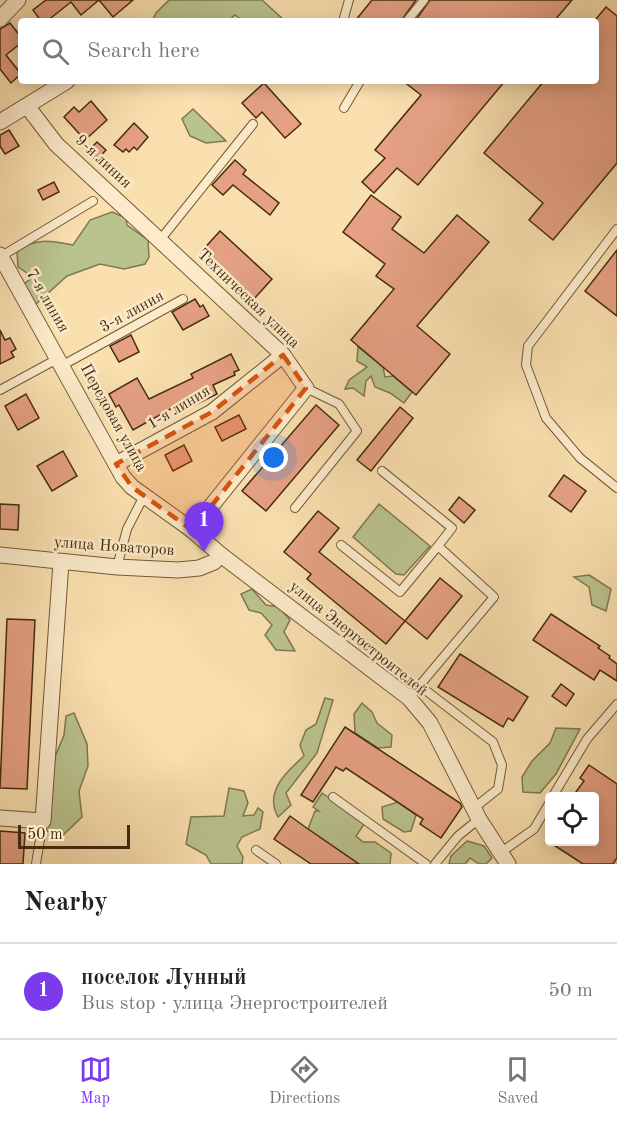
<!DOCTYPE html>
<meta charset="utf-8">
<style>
:root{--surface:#fff;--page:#f2f2f2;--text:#222;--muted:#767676;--line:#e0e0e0;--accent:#7c3aed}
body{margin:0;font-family:"Old Standard TT",serif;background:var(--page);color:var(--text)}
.controls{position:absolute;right:18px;bottom:18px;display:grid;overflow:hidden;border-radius:6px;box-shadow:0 3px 15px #0003}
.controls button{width:54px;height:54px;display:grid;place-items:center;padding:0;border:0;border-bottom:2px solid var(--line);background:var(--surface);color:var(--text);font:30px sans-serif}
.scale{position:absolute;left:18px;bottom:15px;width:112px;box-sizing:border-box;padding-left:6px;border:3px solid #452c0d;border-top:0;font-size:16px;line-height:21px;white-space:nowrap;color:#452c0d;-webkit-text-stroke:4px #fcebcb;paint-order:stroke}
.you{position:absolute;left:274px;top:458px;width:21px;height:21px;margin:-15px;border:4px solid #fff;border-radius:50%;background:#1a73e8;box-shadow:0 0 0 9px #1a73e833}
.badge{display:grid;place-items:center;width:39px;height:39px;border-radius:50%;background:var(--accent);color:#fff;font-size:20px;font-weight:700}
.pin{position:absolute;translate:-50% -50px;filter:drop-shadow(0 2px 3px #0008)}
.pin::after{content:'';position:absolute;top:32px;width:21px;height:18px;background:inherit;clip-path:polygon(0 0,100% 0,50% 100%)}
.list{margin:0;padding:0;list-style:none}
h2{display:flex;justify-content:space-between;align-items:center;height:78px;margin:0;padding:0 24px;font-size:26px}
h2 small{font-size:20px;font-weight:400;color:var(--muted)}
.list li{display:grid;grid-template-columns:39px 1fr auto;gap:18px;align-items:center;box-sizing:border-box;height:96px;padding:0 24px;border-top:2px solid var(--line)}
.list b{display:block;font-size:22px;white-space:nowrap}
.list p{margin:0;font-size:20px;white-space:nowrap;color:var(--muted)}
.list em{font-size:20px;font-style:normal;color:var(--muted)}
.icon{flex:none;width:33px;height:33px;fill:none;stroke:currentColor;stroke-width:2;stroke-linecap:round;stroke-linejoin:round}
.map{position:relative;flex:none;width:617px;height:864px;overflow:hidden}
.search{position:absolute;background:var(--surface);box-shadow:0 3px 15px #0003;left:18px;right:18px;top:18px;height:66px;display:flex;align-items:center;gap:15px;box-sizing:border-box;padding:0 21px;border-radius:6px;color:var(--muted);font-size:22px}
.sheet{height:174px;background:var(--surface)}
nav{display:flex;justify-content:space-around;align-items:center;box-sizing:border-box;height:84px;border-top:2px solid var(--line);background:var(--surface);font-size:16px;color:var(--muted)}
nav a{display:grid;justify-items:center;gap:3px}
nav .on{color:var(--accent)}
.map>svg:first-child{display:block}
</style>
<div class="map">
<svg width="617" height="864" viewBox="0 0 617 864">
<rect width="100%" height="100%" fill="#fae0af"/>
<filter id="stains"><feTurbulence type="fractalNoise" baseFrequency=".00333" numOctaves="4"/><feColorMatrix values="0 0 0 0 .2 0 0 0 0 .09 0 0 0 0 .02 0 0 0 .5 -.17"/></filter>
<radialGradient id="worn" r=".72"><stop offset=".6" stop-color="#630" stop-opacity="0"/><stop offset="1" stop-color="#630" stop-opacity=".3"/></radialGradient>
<g fill="#bac38e" stroke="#80784e" stroke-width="1.5">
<path d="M169,0h93l23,21h-42l-8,-6 -7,6h-76l4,-8z"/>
<path d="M193,109l33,32 -20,2 -16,-7 -8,-17z"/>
<path d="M112,212l14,6 1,7 21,15 1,17 -4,7 -21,5 -24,-5 -33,12 -32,29 -11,-21 9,-7 -15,-10 -1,-15c16,-15 35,-11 56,-7l17,-25z"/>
<path d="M358,347l25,20 2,10 8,-1 19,16 -8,11 -14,-10 -15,-6 -4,-11 -5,5 -2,15 -11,-8 -8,1 4,-9 18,-13 -10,-6z"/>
<path d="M379,504l51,42 -26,29 -8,-1 -43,-37z"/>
<path d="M589,575l22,14 -5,22 -14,-6 -3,-18 -15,-10z"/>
<path d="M252,589l14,16 13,2 11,13 -6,12 11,19 -19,-1 -11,-15 7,-10 -11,-12 -12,-3 -8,-16z"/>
<path d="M325,698l8,2 -16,53 -31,40 5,12 -13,12c-14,-25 8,-45 26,-61l-4,-11 6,-15 10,-6z"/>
<path d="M362,703l10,9 5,11 15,12 -1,12 -13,1 -23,-15 -1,-19z"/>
<path d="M74,713l13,31 1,22 -9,25 3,26 -24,23 -12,-10 2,-29 7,-44 9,-22 2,-19z"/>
<path d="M556,728l24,1 -24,45 -16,19 -17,-1 -1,-15 10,-16 18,-18z"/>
<path d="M229,788l15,3 4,12 -5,13 11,-1 4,-7 5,4 -3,17 -18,8 -5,9 6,11 -1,7h-31l-5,-9 -20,-11 5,-27 33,-1z"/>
<path d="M322,793l43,30 -9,13 7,6h12l16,11 -1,11h-31l-51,-35 7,-18h4l-6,-4z"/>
<path d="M398,802l18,13 -5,16 -7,1 -21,-13 -1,-12z"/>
<path d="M467,841l17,5 8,12 -6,6h-7l-9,-6 -5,6h-16l2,-8z"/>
</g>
<g fill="#e6a184" stroke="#452c0d" stroke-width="1.5">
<path d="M46,0h87l-20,17 -14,-17 -18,15 -10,-13 -24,19h-6l-8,-11z"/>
<path d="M372,0h44l-15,21h-46z"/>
<path d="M430,0h142l-18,21h-139z"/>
<path d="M606,7l11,9v147l-64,77 -24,-20 14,-17 -59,-50 60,-72h52v-62z"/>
<path d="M10,23l11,14v6l-15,12 15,19 -10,9 -11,-14v-40z"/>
<path d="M403,81h102l-87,104 -21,-17 -23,25 -12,-11 23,-24 -10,-8 46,-55z"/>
<path d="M264,83l37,41 -16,14 -23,-26 -6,6 -14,-15z"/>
<path d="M91,101l16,19 -22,20 -21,-23 10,-10 5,5z"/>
<path d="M134,123l14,14 -11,13 -3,-3 -5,5 -3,-3 -3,3 -9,-7z"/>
<path d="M9,130l10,16 -14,8 -5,-8v-11z"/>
<path d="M97,142l9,8 -10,11 -9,-9z"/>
<path d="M235,160l11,10 -3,4 36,29 -9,12 -37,-30 -10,10 -11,-10z"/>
<path d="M54,182l5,10 -16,8 -5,-10z"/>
<path d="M371,195l30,22 -9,12 32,24 33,-38 32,27 -72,84 33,28 -34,41 -65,-55 43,-51 -18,-13 9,-12 -42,-32z"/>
<path d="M220,231l52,48 -19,21 -52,-48z"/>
<path d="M617,250v66l-32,-25z"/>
<path d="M195,299l5,8 3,-2 6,11 -26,14 -11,-18z"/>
<path d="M0,330l5,10 5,-2 6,11 -5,3 3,5 -14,7z"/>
<path d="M131,335l8,17 -20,10 -9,-16z"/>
<path d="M231,354l8,16 -5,2 1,3 -22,10 4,9 -40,20 -3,-7 -41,23 -14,-25 -3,2 -7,-13 28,-16 12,21 44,-21 -2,-4z"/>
<path d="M26,394l13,24 -21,12 -13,-24z"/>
<path d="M316,405l23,20 -73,86 -24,-20z"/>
<path d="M400,407l13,11 -42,53 -14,-11z"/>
<path d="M239,415l7,14 -24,12 -7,-14z"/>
<path d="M184,445l8,16 -19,10 -8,-16z"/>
<path d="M63,451l14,25 -25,15 -15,-25z"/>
<path d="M564,475l22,16 -15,21 -22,-16z"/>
<path d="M459,497l16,13 -11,13 -15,-13z"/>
<path d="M0,504l19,1 -1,25 -18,-1z"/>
<path d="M318,511l21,17 -20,24 86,69 -19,23 -79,-65 4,-5 -27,-22z"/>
<path d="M440,578l22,18 -35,43 -22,-18z"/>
<path d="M551,614l49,32 -2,2 12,8 -1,2 8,6v17l-17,-11 -6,10 -61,-40z"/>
<path d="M7,619l28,1 -8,169 -27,-1z"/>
<path d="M460,654l68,43 -15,24 -5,-3 -5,9 -65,-40z"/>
<path d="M561,684l13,10 -8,12 -14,-10z"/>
<path d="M345,727l115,76 2,4 -21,31 -21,-14 3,-5 -77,-51 -3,3 -7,-4 -23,35 -12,-7z"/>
<path d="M589,765l28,19v74l-4,6h-30l-34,-22h45v-46h-21l11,-15 -4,-3z"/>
<path d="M290,816l18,13 51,35h-48l-37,-25z"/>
<path d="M0,831l25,2 -2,31h-23z"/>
</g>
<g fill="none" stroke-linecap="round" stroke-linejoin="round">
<defs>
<g id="service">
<path d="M343,21l6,-21"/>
<path d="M407,21l17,-21"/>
<path d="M344,108l16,-27"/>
<path d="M617,229l-89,117 -2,19 20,53 34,40 37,30"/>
<path d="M160,240l93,-116"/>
<path d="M0,257l93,-56"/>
<path d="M63,365l120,-66"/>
<path d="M0,390l59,-32"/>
<path d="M382,471l70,57 -14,18 56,51 -85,101"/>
<path d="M295,508l62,-77 -18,-27 -33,-16"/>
<path d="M341,545l59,47 38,-46"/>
<path d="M117,567l10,-38 17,-33"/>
<path d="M420,686l73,56 9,23 -4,24 -24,19"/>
<path d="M553,796l34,-57 30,-35"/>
<path d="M333,797l93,67"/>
<path d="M256,850l20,14"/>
<path d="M500,853l34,-24 16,-27"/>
<path d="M36,864l7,-43"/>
<path d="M435,864l23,-28 21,-17"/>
</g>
<g id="minor">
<path d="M0,19l18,-19"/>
<path d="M27,106l29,38 227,211 23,33 -114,142"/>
<path d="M0,122l67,-41"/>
<path d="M0,255l123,222 9,10 60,43 29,25 188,143 21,25 49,96 29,45"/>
<path d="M116,464l96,-52 71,-57"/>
<path d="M0,555l117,12 61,3 21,-2 15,-6 7,-7"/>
<path d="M0,818l43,3 18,-259"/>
</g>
</defs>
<use href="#service" stroke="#725936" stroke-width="10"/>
<use href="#minor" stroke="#725936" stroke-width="17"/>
<use href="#service" stroke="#fcebcb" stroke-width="8"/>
<use href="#minor" stroke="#fcebcb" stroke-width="15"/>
</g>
<path fill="#d8540c" fill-opacity="0.2" stroke="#d8540c" stroke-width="4.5" stroke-dasharray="12 8" stroke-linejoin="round" d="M283,355l23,33 -114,142 -60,-43 -16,-23 96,-52z"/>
<g text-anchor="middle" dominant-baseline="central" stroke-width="5" stroke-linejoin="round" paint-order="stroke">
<g font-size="16" fill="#452c0d" stroke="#fcebcb">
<text transform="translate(103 162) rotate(43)">9-я линия</text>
<text transform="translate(248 299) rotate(44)">Техническая улица</text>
<text transform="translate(47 301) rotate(60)">7-я линия</text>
<text transform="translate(132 312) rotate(-29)">3-я линия</text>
<text transform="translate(179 408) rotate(-31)">1-я линия</text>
<text transform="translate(113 418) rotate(61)">Передовая улица</text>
<text transform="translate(114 547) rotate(4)">улица Новаторов</text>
<text transform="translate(358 639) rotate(39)">улица Энергостроителей</text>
</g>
</g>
<rect width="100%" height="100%" filter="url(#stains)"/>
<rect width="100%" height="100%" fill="url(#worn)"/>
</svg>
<div class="controls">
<button><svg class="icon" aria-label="locate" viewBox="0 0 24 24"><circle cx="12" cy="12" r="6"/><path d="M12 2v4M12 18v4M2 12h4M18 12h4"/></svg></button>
</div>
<div class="scale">50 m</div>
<div class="you"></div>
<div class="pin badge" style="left:204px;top:552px">1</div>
<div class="search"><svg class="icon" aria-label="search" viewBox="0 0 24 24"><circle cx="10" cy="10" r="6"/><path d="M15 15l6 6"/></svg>Search here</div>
</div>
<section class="sheet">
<h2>Nearby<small></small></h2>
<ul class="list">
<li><span class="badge">1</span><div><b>поселок Лунный</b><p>Bus stop · улица Энергостроителей</p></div><em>50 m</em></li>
</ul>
</section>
<nav>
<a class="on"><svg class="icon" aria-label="map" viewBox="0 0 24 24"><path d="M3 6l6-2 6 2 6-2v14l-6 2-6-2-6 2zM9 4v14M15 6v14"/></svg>Map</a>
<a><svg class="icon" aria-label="directions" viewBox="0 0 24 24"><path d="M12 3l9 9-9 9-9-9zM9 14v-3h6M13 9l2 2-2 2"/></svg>Directions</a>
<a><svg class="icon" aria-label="saved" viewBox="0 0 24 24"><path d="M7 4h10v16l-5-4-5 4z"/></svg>Saved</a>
</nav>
